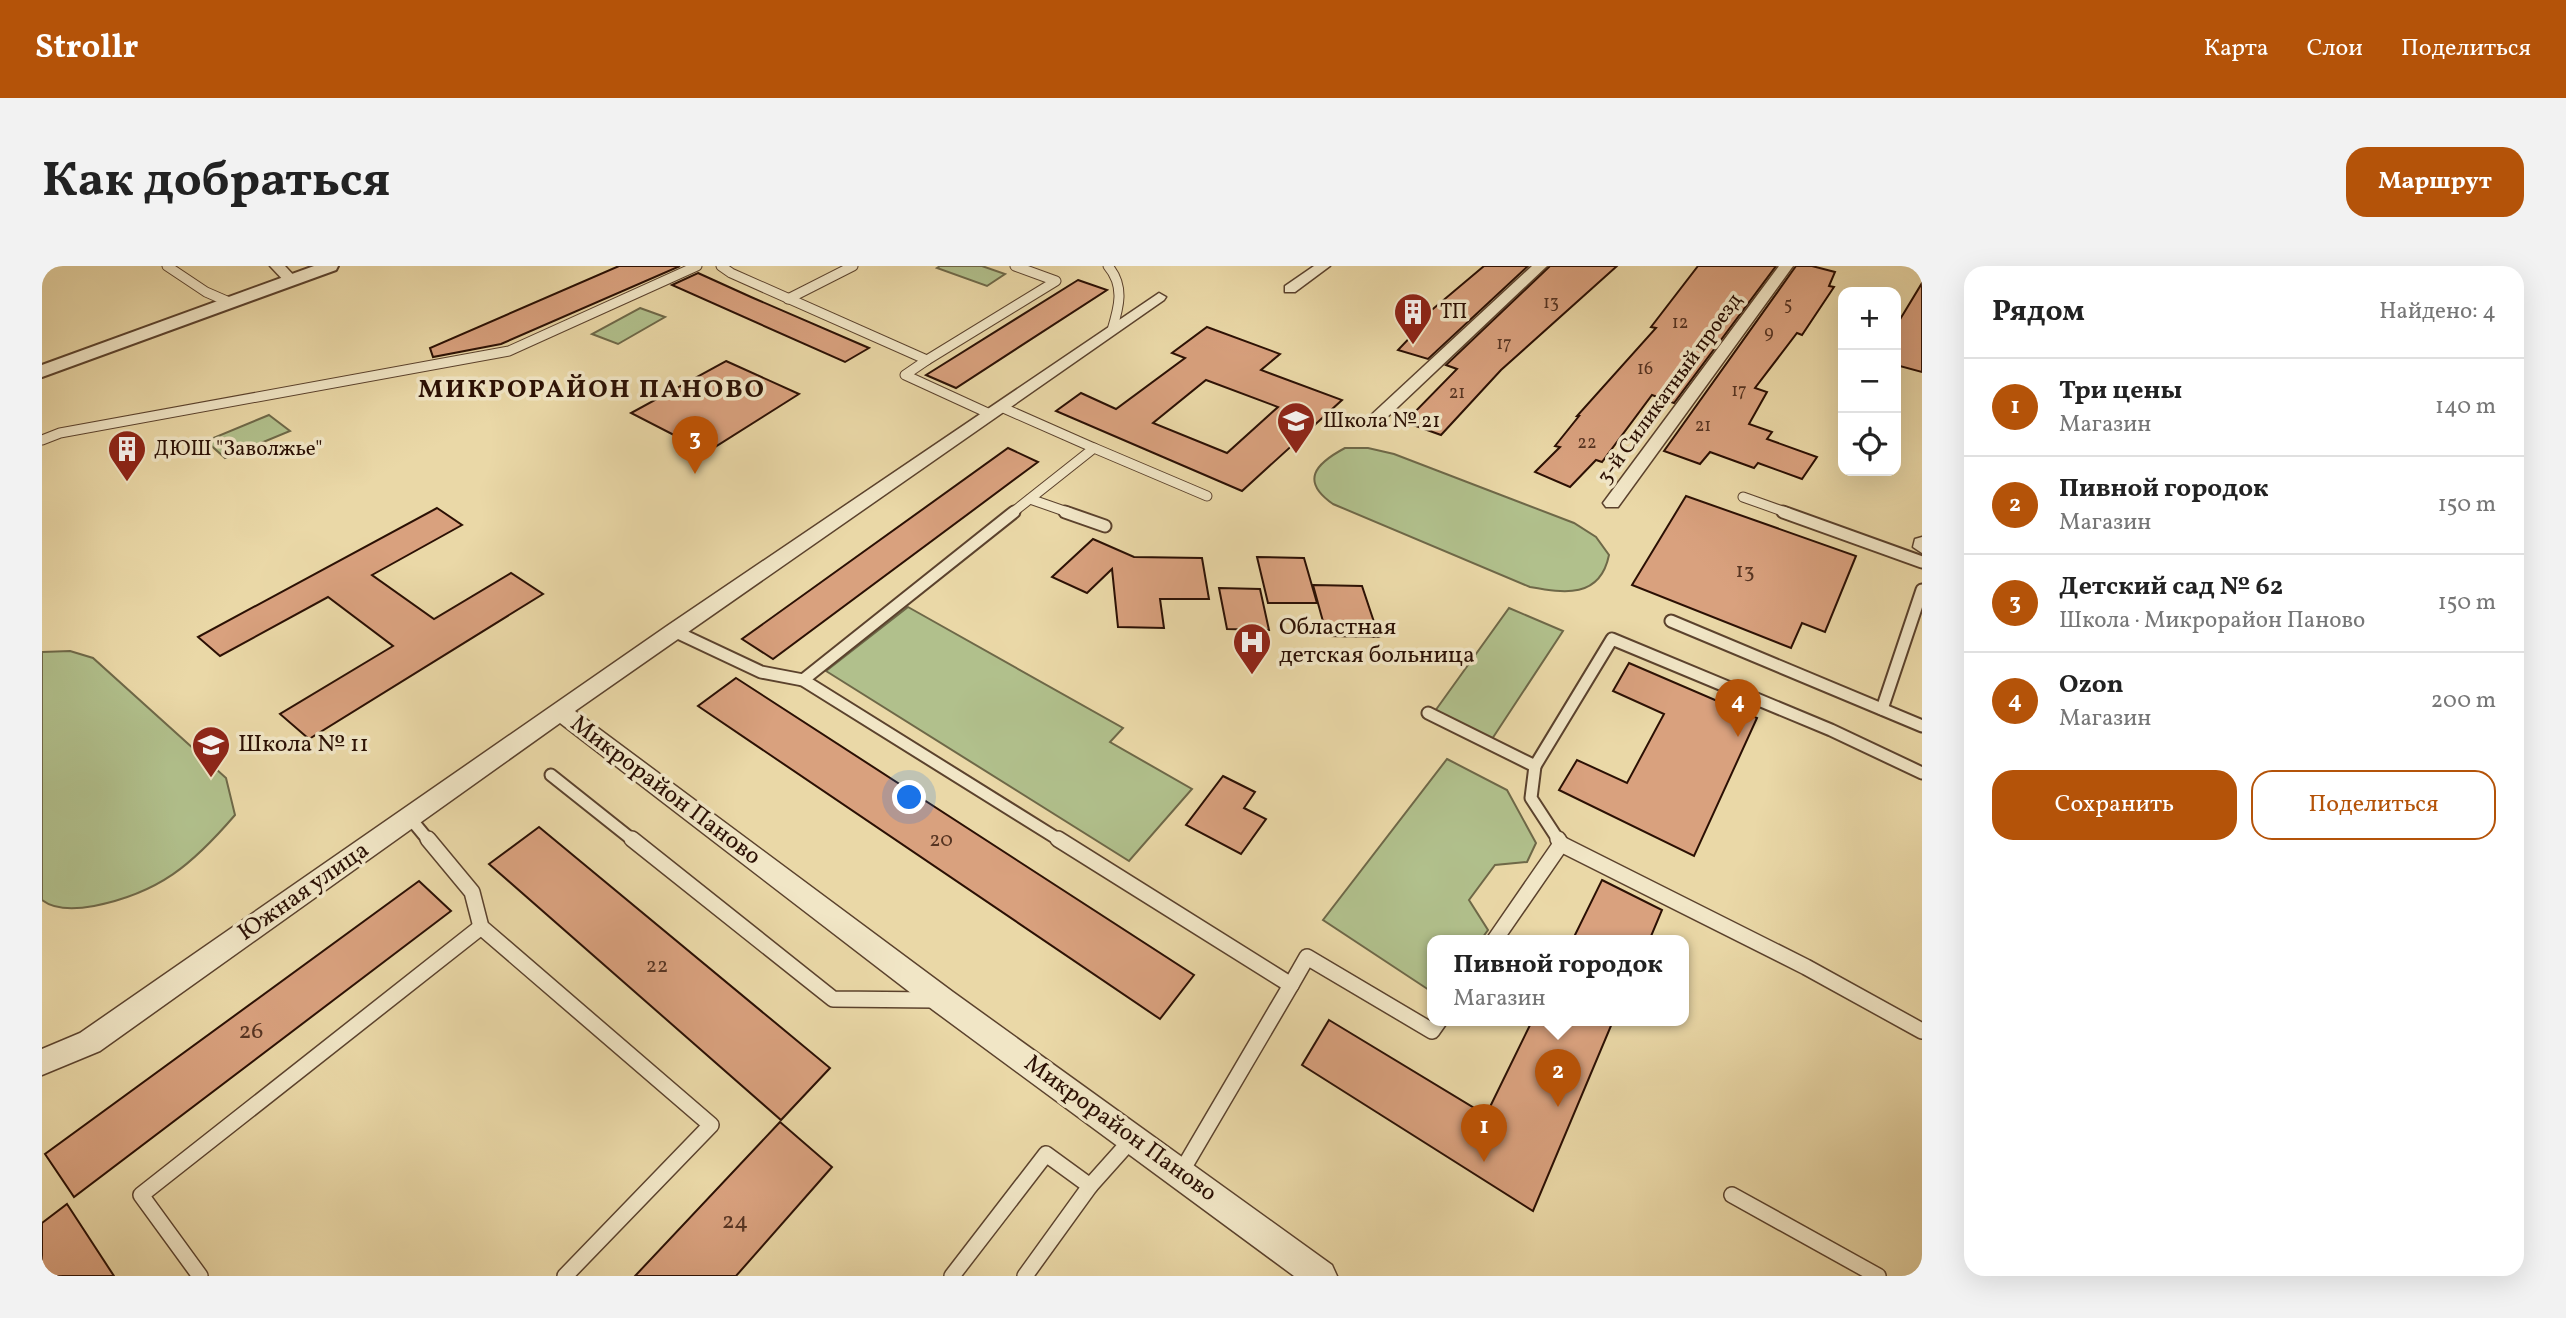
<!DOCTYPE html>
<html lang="ru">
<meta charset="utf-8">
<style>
:root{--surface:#fff;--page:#f2f2f2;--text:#222;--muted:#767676;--line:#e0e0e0;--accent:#b45309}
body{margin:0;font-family:Vollkorn,serif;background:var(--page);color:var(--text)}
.controls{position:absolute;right:21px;top:21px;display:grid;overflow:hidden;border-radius:14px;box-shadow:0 7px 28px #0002}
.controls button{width:63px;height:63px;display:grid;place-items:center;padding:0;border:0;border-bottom:2px solid var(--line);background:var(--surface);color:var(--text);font:35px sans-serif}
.you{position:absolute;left:868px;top:532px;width:24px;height:24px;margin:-18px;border:5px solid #fff;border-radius:50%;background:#1a73e8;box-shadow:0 0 0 10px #1a73e833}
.badge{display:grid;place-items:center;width:46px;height:46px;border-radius:50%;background:var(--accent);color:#fff;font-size:23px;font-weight:700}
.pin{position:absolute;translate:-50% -58px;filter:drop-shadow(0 2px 4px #0008)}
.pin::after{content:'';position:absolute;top:37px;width:24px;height:21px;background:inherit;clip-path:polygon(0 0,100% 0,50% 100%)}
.popup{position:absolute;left:1385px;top:669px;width:262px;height:91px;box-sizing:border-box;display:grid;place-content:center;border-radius:14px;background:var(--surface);filter:drop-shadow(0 2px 5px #0005);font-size:23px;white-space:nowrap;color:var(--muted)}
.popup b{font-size:26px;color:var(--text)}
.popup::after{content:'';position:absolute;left:50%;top:100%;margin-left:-14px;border:14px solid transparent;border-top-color:var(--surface)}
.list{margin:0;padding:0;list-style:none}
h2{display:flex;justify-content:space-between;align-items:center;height:91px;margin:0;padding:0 28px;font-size:30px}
h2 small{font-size:23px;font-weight:400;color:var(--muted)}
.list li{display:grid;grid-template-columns:46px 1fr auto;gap:21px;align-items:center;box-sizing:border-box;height:98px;padding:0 28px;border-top:2px solid var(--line)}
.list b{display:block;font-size:26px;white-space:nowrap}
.list p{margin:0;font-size:23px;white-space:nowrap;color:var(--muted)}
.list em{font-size:23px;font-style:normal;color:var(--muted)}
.actions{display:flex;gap:14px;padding:21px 28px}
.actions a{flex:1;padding:16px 0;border:2px solid var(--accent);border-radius:21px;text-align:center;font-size:24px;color:var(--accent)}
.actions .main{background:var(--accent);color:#fff}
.icon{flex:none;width:38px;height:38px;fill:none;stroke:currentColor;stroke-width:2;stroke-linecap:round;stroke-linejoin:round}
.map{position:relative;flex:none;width:1880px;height:1010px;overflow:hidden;border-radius:21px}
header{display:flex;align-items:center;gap:42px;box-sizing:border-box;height:98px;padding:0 35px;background:var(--accent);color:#fff}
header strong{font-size:33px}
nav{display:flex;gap:38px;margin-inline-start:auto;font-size:24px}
.intro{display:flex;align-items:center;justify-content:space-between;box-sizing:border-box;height:168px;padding:0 42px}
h1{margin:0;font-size:49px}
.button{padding:18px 32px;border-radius:21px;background:var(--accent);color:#fff;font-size:24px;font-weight:700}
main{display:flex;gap:42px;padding:0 42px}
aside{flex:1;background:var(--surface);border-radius:21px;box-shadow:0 7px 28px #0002}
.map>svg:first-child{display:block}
</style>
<header>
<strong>Strollr</strong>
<nav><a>Карта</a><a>Слои</a><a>Поделиться</a></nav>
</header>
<div class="intro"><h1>Как добраться</h1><a class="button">Маршрут</a></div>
<main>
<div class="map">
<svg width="1880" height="1010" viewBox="0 0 1880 1010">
<rect width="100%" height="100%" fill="#ead8a7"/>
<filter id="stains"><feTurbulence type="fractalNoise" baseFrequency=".00286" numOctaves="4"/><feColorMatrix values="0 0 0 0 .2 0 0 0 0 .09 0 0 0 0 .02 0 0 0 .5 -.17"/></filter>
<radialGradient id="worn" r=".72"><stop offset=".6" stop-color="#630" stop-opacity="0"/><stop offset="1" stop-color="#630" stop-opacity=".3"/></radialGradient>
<g fill="#b1c08c" stroke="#6e6848" stroke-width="2">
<path d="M898,0h42l23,8 -18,12 -50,-18z"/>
<path d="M598,42l25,9 -47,27 -26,-10z"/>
<path d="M227,149l21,16 -65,27 -19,-17z"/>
<path d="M1303,182h23l26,6 180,69 22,14 13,18c-9,44 -45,38 -79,32l-197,-83c-33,-23 -18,-40 12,-56z"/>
<path d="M866,341l215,121 -13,14 82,47 -63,72 -303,-190z"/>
<path d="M1467,342l54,23 -71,108 -57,-28z"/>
<path d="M28,385l23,7 133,120 9,37c-43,50 -76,78 -141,91 -16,3 -38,5 -52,-6v-248z"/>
<path d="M1405,493l60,31 29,53 -9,19 -32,3 -26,35 19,30 -8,11h-48v51l-109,-72z"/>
</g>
<g fill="#d9a17e" stroke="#2b1004" stroke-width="2" fill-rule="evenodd">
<path d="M577,0h61l-179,78 -68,13 -3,-9z"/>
<path d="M1442,0h44l-100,93 -30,-9 23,-24 -6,-2z"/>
<path d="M1508,0h67l-116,104 -60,65 -36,-13 52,-53 -11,-4z"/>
<path d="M1656,0h78l-102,137 -22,-8 -50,67 -6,-2 -26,27 -35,-15 25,-25 -5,-1 24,-30h-2l79,-88 -5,-1z"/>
<path d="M1754,0h16l23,6 -6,14 5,1 -32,48 -5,-2 -42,55 12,4 -18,32 23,8 -5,7 50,18 -15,22 -44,-16 -4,5 -44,-16 -10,12 -36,-13z"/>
<path d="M656,7l53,24 118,51 -24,14 -173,-77z"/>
<path d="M1036,14l29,10 -151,98 -30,-13z"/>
<path d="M1880,17v89l-26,-7v-39z"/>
<path d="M1165,61l73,27 -19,16 81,30 -100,91 -186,-80 25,-18 35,16 69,-51 -13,-5zM1164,114l72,27 -51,46 -74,-30z"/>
<path d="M684,95l73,33 -92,58 -76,-39z"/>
<path d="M966,182l30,14 -265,197 -31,-20z"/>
<path d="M1644,230l170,60 -31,76 -23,-9 -11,25 -159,-63z"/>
<path d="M395,242l25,17 -90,50 62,44 77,-46 32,21 -234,145 -29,-25 113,-68 -65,-49 -108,59 -22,-19z"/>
<path d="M1051,273l41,18 68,1 7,41h-49l4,29 -46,-1 -6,-58 -25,24 -35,-16z"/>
<path d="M1215,291l47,1 13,45h-49z"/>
<path d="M1271,319l49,1 17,51 -52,-1z"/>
<path d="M1177,322l41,1 9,41 -42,-1z"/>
<path d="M1587,397l128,55 -63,138 -135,-66 18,-30 50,23 37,-69 -51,-23z"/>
<path d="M694,412l458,297 -34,44 -462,-313z"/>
<path d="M1181,510l32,16 -11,16 22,11 -25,35 -55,-29z"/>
<path d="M497,561l291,241 -49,52 -292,-256z"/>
<path d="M1560,614l60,30 -13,31h-77z"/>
<path d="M377,615l32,30 -377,286 -29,-43z"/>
<path d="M1287,754l157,95 46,-94h81l-80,190 -231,-146z"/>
<path d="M738,856l52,45 -96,109h-101z"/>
<path d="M25,938l47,72h-72v-53z"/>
</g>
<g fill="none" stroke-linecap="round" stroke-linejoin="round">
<defs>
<g id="service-far2">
<path d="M125,0l39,26 23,10"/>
<path d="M679,0l10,7 196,87 -22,15 85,39"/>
<path d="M1066,0c17,20 11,41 4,64"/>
<path d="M746,33l65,-33"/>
<path d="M885,94l129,-79 -41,-15"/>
<path d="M959,141l93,41 -82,65"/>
<path d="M0,174l18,-7 449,-82 188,-85"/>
<path d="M1052,182l113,48"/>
<path d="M1701,231l45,16"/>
<path d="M988,233l40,14"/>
</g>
<g id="service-far1">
<path d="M1023,246l40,14"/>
<path d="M1741,246l139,50"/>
<path d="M1629,355l251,105"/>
<path d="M632,365l87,41 42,8 258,161"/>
<path d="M761,414l211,-168"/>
<path d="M1840,443l40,-119"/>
<path d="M1386,447l107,53 77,-127 219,91 91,43"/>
<path d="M1493,500l-4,32 28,43"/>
<path d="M509,509l83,66"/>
<path d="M368,552l19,23"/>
</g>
<g id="service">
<path d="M386,573l44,53 9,35 230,198 -146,151"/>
<path d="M590,573l201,160 102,1"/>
<path d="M1016,573l233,146 -111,189"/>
<path d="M1519,578l245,123 116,64"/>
<path d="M1452,675l67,-97 -3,-5"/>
<path d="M1249,719l16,-28 125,74 7,-10"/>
<path d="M1048,920l42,-47"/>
<path d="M1690,929l146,81"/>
<path d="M158,1010l-59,-81 340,-268"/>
<path d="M910,1010l94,-122 44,32 -65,90"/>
</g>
<g id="minor">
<path d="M228,0h15l13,14 -2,3h-10z"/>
<path d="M1272,0h16l-35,26h-10v-6z"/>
<path d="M1490,0h15l-166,157h-12l-2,-3 2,-3z"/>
<path d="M1737,0h14l-175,241h-12l-3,-4 3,-4z"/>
<path d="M1117,27l7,4 -2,3 -589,411 378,281 379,273 5,11h-43l-361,-266 -373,-287 -460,328 -58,24v-26l38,-16 587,-407z"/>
<path d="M1880,271v16l-9,-6 2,-8z"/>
</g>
<path id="tertiary" d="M272,0h24l-2,4 -294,107v-12z"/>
</defs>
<use href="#service-far2" stroke="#5b422d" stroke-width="11"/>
<use href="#service-far1" stroke="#5b422d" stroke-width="15"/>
<use href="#service" stroke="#5b422d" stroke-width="18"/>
<use href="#minor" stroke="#5b422d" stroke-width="3"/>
<use href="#tertiary" stroke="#5b422d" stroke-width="4"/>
<use href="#service-far2" stroke="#f1e6c6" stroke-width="9"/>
<use href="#service-far1" stroke="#f1e6c6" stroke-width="11"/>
<use href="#service" stroke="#f1e6c6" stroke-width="15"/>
<use href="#minor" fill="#f1e6c6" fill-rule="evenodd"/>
<use href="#tertiary" fill="#f1e6c6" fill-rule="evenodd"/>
</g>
<defs>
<symbol id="building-pin" viewBox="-11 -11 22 30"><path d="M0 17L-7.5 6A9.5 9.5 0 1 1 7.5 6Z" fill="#8f2418" stroke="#f1e6c6"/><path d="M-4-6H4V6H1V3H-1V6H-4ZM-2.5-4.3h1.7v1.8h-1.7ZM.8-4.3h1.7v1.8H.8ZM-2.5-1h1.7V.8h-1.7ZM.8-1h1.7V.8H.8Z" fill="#fff"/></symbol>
<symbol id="school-pin" viewBox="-11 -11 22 30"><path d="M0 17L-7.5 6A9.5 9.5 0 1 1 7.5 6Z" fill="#8f2418" stroke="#f1e6c6"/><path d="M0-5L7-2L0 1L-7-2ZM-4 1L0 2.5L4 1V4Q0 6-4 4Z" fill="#fff"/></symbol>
<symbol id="hospital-pin" viewBox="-11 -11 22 30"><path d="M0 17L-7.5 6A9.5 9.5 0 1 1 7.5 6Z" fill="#8f2418" stroke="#f1e6c6"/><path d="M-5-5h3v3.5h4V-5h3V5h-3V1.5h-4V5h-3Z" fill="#fff"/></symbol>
</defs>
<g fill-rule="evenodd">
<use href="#building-pin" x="1349" y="24" width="44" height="60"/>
<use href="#school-pin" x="1232" y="133" width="44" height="60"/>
<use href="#building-pin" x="63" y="161" width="44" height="60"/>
<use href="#hospital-pin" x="1188" y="354" width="44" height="60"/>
<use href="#school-pin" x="147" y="457" width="44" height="60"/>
</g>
<g text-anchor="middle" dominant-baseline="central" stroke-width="7" stroke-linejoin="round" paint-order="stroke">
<g font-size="18" fill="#563422">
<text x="1509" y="37">13</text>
<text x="1746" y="39">5</text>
<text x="1638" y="57">12</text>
<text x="1727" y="67">9</text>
<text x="1462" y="78">17</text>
<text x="1603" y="103">16</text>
<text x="1697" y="125">17</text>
<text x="1415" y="127">21</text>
<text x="1661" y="160">21</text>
<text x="1545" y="177">22</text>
</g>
<g font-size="21" fill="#2b1004" stroke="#f1e6c6" text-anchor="start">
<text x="1398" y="46">ТП</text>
<text x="1281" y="155">Школа № 21</text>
<text x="112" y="183">ДЮШ "Заволжье"</text>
</g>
<g font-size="21" fill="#2b1004" stroke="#f1e6c6">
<text transform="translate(1628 123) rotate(-54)">3-й Силикатный проезд</text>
</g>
<g font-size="21" fill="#563422">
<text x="1703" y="305">13</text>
<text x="899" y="574">20</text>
<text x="615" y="700">22</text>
</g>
<g font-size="24" fill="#2b1004" stroke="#f1e6c6" text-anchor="start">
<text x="1237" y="362">Областная<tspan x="1237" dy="28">детская больница</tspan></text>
<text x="196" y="479">Школа № 11</text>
</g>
<g font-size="24" fill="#2b1004" stroke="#f1e6c6">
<text transform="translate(623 525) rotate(37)">Микрорайон Паново</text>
<text transform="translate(262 626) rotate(-35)">Южная улица</text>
<text transform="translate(1078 863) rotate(36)">Микрорайон Паново</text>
</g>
<g font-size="24" fill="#563422">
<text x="209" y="766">26</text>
<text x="693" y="956">24</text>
</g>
<g font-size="26" font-weight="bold" letter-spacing="2" fill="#2b1004" stroke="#f1e6c6">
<text x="550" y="124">МИКРОРАЙОН ПАНОВО</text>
</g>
</g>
<rect width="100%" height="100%" filter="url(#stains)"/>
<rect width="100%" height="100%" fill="url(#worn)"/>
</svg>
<div class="controls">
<button>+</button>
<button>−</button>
<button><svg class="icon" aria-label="locate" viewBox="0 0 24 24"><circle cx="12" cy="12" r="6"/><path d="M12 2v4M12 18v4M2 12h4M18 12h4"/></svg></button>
</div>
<div class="you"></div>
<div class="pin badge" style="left:1442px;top:896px">1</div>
<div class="pin badge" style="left:1516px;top:841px">2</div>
<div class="popup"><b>Пивной городок</b>Магазин</div>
<div class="pin badge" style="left:653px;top:208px">3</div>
<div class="pin badge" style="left:1696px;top:471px">4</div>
</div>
<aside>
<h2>Рядом<small>Найдено: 4</small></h2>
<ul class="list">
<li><span class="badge">1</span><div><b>Три цены</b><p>Магазин</p></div><em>140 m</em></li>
<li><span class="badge">2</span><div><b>Пивной городок</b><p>Магазин</p></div><em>150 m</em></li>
<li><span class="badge">3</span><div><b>Детский сад № 62</b><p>Школа · Микрорайон Паново</p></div><em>150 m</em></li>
<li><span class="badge">4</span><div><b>Ozon</b><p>Магазин</p></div><em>200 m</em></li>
</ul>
<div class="actions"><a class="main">Сохранить</a><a>Поделиться</a></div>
</aside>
</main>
